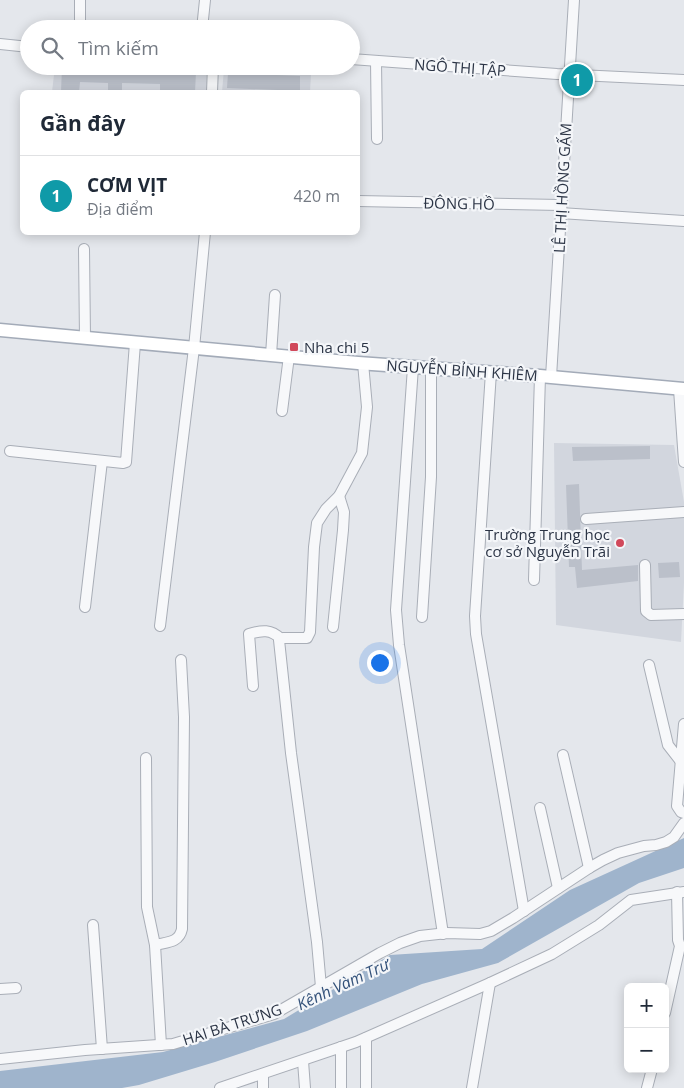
<!DOCTYPE html>
<html lang="vi">
<meta charset="utf-8">
<style>
:root{--surface:#fff;--page:#f6f6f7;--text:#1f2937;--muted:#747a83;--line:#e0e1e3;--accent:#d1495b}
body{margin:0;font-family:"Open Sans",sans-serif;background:var(--page);color:var(--text)}
.controls{position:absolute;right:15px;bottom:15px;display:grid;overflow:hidden;border-radius:8px;box-shadow:0 2px 12px #0003}
.controls button{width:45px;height:45px;display:grid;place-items:center;padding:0;border:0;border-bottom:1px solid var(--line);background:var(--surface);color:var(--text);font:25px sans-serif}
.you{position:absolute;left:379px;top:662px;width:18px;height:18px;margin:-12px;border:4px solid #fff;border-radius:50%;background:#1a73e8;box-shadow:0 0 0 8px #1a73e833}
.badge{display:grid;place-items:center;width:32px;height:32px;border-radius:50%;background:var(--accent);color:#fff;font-size:16px;font-weight:700}
.pin{position:absolute;translate:-50% -50%;border:2px solid #fff;box-shadow:0 1px 5px #0006}
.list{margin:0;padding:0;list-style:none}
h2{display:flex;justify-content:space-between;align-items:center;height:65px;margin:0;padding:0 20px;font-size:21px}
h2 small{font-size:16px;font-weight:400;color:var(--muted)}
.list li{display:grid;grid-template-columns:32px 1fr auto;gap:15px;align-items:center;box-sizing:border-box;height:80px;padding:0 20px;border-top:1px solid var(--line)}
.list b{display:block;font-size:19px;white-space:nowrap}
.list p{margin:0;font-size:16px;white-space:nowrap;color:var(--muted)}
.list em{font-size:16px;font-style:normal;color:var(--muted)}
.icon{flex:none;width:28px;height:28px;fill:none;stroke:currentColor;stroke-width:2;stroke-linecap:round;stroke-linejoin:round}
.map{position:relative;flex:none;width:684px;height:1088px;overflow:hidden}
.search{position:absolute;background:var(--surface);box-shadow:0 2px 12px #0003;left:20px;top:20px;width:340px;height:55px;display:flex;align-items:center;gap:12px;box-sizing:border-box;padding:0 18px;border-radius:28px;color:var(--muted);font-size:19px}
.panel{position:absolute;background:var(--surface);box-shadow:0 2px 12px #0003;left:20px;top:90px;width:340px;height:145px;border-radius:8px}
.map>svg:first-child{display:block}
</style>
<div class="map">
<svg width="684" height="1088" viewBox="0 0 684 1088">
<rect width="100%" height="100%" fill="#e4e7ec"/>
<g fill="#d2d6de">
<path d="M55,66h145l7,5 -1,21h-154z"/>
<path d="M224,69l87,5 -1,18h-88z"/>
<path d="M554,443l120,2 10,57v81l-3,59 -125,-17z"/>
</g>
<path fill="#9fb4cc" d="M684,838v30l-45,15 -141,80 -76,21 -115,47 -92,31 -76,23 -17,3h-122v-17l163,-19 121,-33 106,-64 92,-6 88,-59z"/>
<g fill="#bbc0ca">
<path d="M62,67l117,2v2l17,1 -1,20 -35,-2v-6l-38,-1v9h-14v-9l-28,-1 -1,10h-18z"/>
<path d="M228,73l72,3v15l-73,-3z"/>
<path d="M650,446v13l-77,2 -1,-14z"/>
<path d="M579,484l3,86 56,-5v16l-61,7 -2,-21h-6l-3,-82z"/>
<path d="M679,562l1,15 -21,1 -1,-15z"/>
</g>
<g fill="none" stroke-linecap="round" stroke-linejoin="round">
<defs>
<g id="minor">
<path d="M80,29v-29"/>
<path d="M202,29l3,-29"/>
<path d="M0,44l29,3"/>
<path d="M351,59l206,15 127,6"/>
<path d="M376,61l1,78"/>
<path d="M212,92l1,-26"/>
<path d="M358,201l202,4"/>
<path d="M560,213l124,8"/>
<path d="M84,249l1,89"/>
<path d="M271,355l4,-60"/>
<path d="M413,367l-17,243 3,35 44,289"/>
<path d="M491,372l-16,244 1,18 48,277"/>
<path d="M551,377l23,-377"/>
<path d="M679,389l5,73"/>
<path d="M282,411l7,-55"/>
<path d="M10,451l113,12 3,-1 9,-119"/>
<path d="M586,519l98,-7"/>
<path d="M645,565l1,46 5,4 33,-1"/>
<path d="M534,580l6,-204"/>
<path d="M85,607l17,-146"/>
<path d="M422,617l9,-140v-109"/>
<path d="M160,626l34,-278 11,-116"/>
<path d="M333,627l10,-97 1,-18 -5,-16"/>
<path d="M649,665l19,80 14,18"/>
<path d="M253,686l-4,-52c13,-4 22,-5 32,5"/>
<path d="M684,724l-7,82 4,6 3,1"/>
<path d="M563,755l26,113"/>
<path d="M146,758l1,149 8,38 6,100"/>
<path d="M540,808l18,80"/>
<path d="M93,925l9,124"/>
<path d="M155,945c12,-3 24,-2 27,-16l2,-212 -3,-57"/>
<path d="M321,987l-4,-45 -26,-189 -12,-113 4,-2h24l3,-6 4,-85 3,-24 9,-14 13,-13 23,-43 5,-46 -4,-44"/>
<path d="M0,989l16,-1"/>
<path d="M665,1013l15,-67 -2,-6 -1,-48"/>
<path d="M0,1059l85,-9 88,-6 101,-30 106,-61 20,-10 20,-7 27,-3 33,1 11,-3 22,-13 76,-50 14,-8 15,-7 26,-7 12,-1 10,-3 8,-5 10,-14"/>
<path d="M303,1061l2,27"/>
<path d="M263,1074v14"/>
<path d="M220,1088l136,-46 134,-59 62,-29 47,-29 32,-25 53,-8"/>
<path d="M341,1088v-41"/>
<path d="M366,1088v-50"/>
<path d="M472,1088l18,-105"/>
<path d="M647,1088l5,-19"/>
</g>
<path id="major" d="M0,330l358,33 182,13 144,13"/>
</defs>
<use href="#minor" stroke="#a9aeb7" stroke-width="12"/>
<use href="#major" stroke="#a3abb8" stroke-width="15"/>
<use href="#minor" stroke="#f7f8fa" stroke-width="10"/>
<use href="#major" stroke="#fff" stroke-width="12"/>
</g>
<g fill="#d1495b" stroke="#f4f6f9" stroke-width="2">
<rect x="289" y="342" width="10" height="10" rx="2.5"/>
<circle cx="620" cy="543" r="5"/>
</g>
<g text-anchor="middle" dominant-baseline="central" stroke-width="4.5" stroke-linejoin="round" paint-order="stroke">
<g font-size="15" fill="#2b3445" stroke="#f4f6f9">
<text transform="translate(460 67) rotate(4)">NGÔ THỊ TẬP</text>
<text transform="translate(562 188) rotate(-87)">LÊ THỊ HỒNG GẤM</text>
<text transform="translate(459 203) rotate(1)">ĐÔNG HỒ</text>
<text transform="translate(462 370) rotate(4)">NGUYỄN BỈNH KHIÊM</text>
<text transform="translate(232 1024) rotate(-18)">HAI BÀ TRƯNG</text>
</g>
<g font-size="15" fill="#2b3445" stroke="#f4f6f9" text-anchor="start">
<text x="304" y="347">Nha chi 5</text>
<text x="610" y="534" text-anchor="end">Trường Trung học<tspan x="610" dy="17">cơ sở Nguyễn Trãi</tspan></text>
</g>
<g font-size="16" font-style="italic" fill="#34527a" stroke="#f4f6f9">
<text transform="translate(343 984) rotate(-25)">Kênh Vàm Trư</text>
</g>
</g>
</svg>
<div class="controls">
<button>+</button>
<button>−</button>
</div>
<div class="you"></div>
<div class="pin badge" style="left:577px;top:80px;background:#0f9aa8">1</div>
<div class="search"><svg class="icon" aria-label="search" viewBox="0 0 24 24"><circle cx="10" cy="10" r="6"/><path d="M15 15l6 6"/></svg>Tìm kiếm</div>
<section class="panel">
<h2>Gần đây<small></small></h2>
<ul class="list">
<li><span class="badge" style="background:#0f9aa8">1</span><div><b>CƠM VỊT</b><p>Địa điểm</p></div><em>420 m</em></li>
</ul>
</section>
</div>
